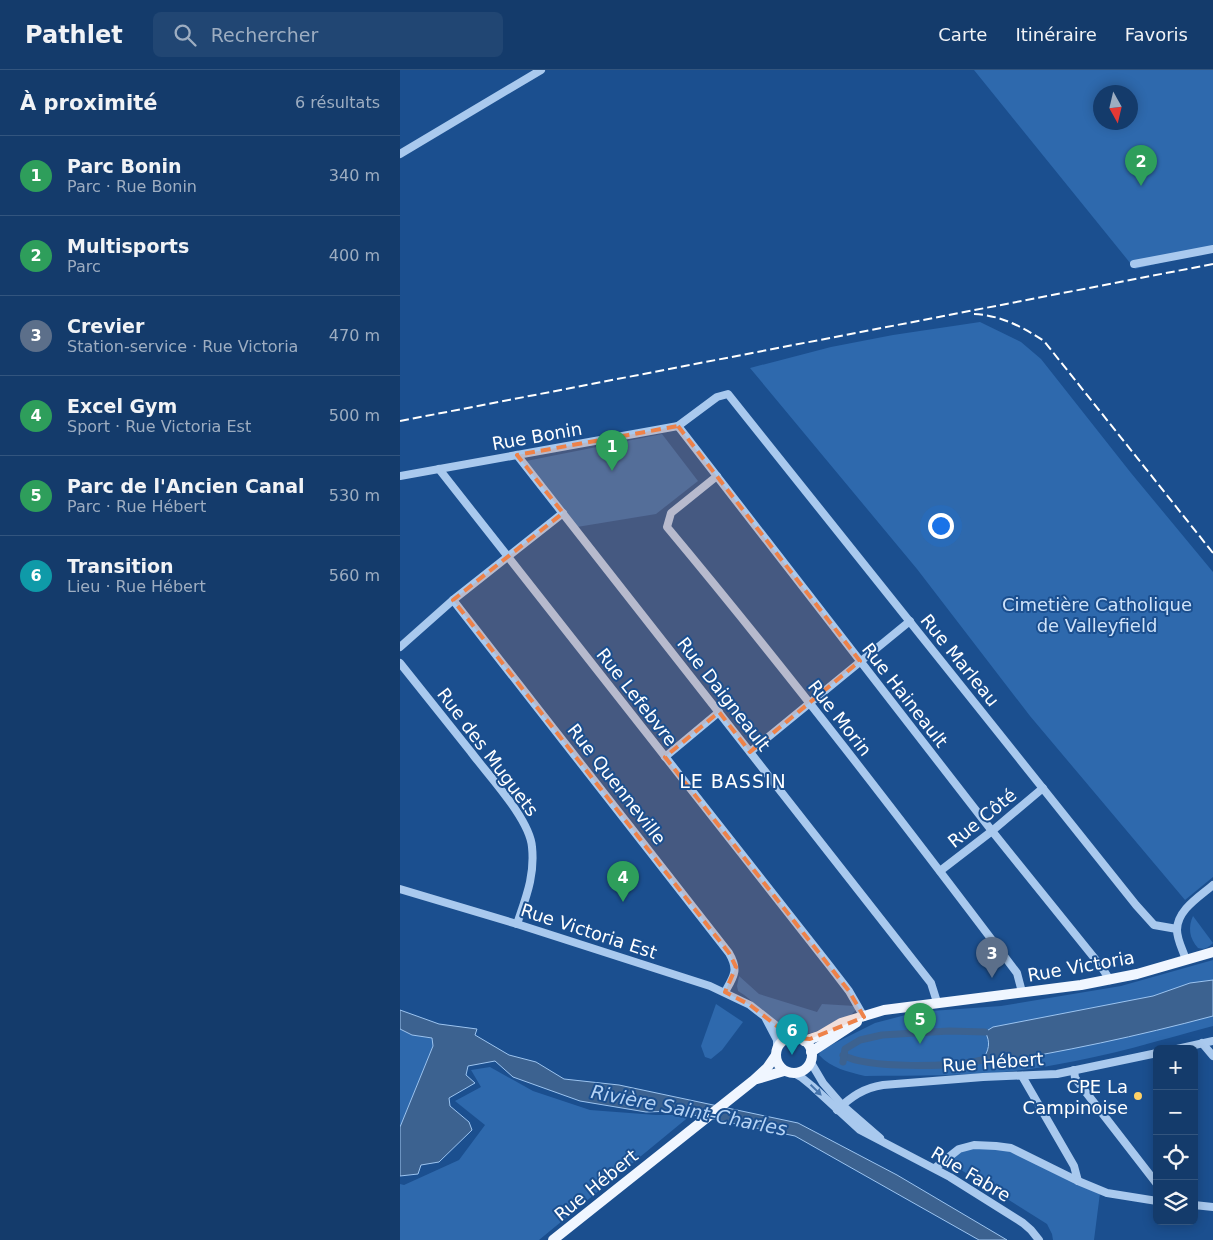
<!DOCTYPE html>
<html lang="fr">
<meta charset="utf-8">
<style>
:root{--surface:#143b6b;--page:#214673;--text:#f1f3f6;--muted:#9dadc1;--line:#33557e;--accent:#8bbbb9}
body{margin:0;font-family:"DejaVu Sans",sans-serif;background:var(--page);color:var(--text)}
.controls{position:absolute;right:15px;bottom:15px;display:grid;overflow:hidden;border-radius:8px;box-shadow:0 2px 12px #0003}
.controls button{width:45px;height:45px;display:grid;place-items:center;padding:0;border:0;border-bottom:1px solid var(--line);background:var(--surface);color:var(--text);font:25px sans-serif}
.compass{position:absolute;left:693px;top:15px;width:45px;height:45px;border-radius:50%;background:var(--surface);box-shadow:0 2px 12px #0003;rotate:172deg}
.you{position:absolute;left:540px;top:455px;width:18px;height:18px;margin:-12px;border:4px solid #fff;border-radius:50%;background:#1a73e8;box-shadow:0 0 0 8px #1a73e833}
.badge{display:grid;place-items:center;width:32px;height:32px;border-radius:50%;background:var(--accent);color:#fff;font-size:16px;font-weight:700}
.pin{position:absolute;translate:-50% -41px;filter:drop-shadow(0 1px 2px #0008)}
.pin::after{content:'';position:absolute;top:26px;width:18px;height:15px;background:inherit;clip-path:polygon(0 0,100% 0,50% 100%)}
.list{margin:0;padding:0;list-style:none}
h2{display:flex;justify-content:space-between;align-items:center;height:65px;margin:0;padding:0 20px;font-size:21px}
h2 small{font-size:16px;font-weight:400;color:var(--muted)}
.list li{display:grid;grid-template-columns:32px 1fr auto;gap:15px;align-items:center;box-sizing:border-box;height:80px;padding:0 20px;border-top:1px solid var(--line)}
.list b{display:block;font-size:19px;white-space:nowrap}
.list p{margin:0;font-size:16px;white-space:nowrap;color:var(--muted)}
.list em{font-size:16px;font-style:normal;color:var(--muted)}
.icon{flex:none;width:28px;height:28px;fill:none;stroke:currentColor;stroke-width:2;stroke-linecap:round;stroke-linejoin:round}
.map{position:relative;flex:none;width:813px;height:1170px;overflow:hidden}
header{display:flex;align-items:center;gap:30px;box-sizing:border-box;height:70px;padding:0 25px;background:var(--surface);border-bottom:1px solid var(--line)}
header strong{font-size:24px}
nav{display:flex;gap:28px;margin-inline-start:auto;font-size:18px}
.search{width:350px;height:45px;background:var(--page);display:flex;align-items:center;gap:12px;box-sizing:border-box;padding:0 18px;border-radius:8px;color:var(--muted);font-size:19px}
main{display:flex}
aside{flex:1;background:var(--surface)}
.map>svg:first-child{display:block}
</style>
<header>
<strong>Pathlet</strong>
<div class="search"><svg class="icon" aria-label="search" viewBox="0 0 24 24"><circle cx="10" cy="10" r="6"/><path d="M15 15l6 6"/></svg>Rechercher</div>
<nav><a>Carte</a><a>Itinéraire</a><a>Favoris</a></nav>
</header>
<main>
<aside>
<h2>À proximité<small>6 résultats</small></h2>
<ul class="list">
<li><span class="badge" style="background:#2e9e5b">1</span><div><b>Parc Bonin</b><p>Parc · Rue Bonin</p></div><em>340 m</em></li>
<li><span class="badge" style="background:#2e9e5b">2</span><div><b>Multisports</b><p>Parc</p></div><em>400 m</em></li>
<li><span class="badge" style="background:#5c6f8a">3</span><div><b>Crevier</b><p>Station-service · Rue Victoria</p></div><em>470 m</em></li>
<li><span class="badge" style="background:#2e9e5b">4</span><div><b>Excel Gym</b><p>Sport · Rue Victoria Est</p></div><em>500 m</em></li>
<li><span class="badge" style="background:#2e9e5b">5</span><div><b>Parc de l'Ancien Canal</b><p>Parc · Rue Hébert</p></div><em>530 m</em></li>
<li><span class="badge" style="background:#0f9aa8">6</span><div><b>Transition</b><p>Lieu · Rue Hébert</p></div><em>560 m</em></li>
</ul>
</aside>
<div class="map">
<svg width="813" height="1170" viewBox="0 0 813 1170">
<rect width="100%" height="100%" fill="#1b4f8f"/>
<g fill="#2e69ad" fill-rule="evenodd">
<path d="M574,0h239v180l-78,19zM700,22h30v30h-30z"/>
<path d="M580,252l41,20 20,17 90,114 82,99v305l-28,23 -155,-184 -113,-147 -167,-201 81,-21 62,-12z"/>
<path d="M262,364l36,47 -42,33 -79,13 -51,-66z"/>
<path d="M793,846l20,27c-5,5 -9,7 -15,5 -9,-10 -10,-21 -5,-32z"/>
<path d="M813,890v66c-52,14 -105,30 -159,39 -62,12 -126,10 -189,11 -17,-4 -34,-8 -46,-21l2,-5 54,-27 42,-11 84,-6 120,-20z"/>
<path d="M339,906l20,18 58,18 5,-8 33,2v5l-4,4c-11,5 -29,15 -40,18 -27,7 -52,-30 -73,-42l-1,-5z"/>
<path d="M316,934l27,18 -21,28 -11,9 -6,-2 -4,-11z"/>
<path d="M0,959l12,6 20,3 1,8 -33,81z"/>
<path d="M90,997l43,24 57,19 66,5h35l-152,125h-139v-56l4,1 55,-25 26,-35 -30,-24 26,-14 -10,-17z"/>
<path d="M582,1077l24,3 26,11 68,32 -6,47h-41l-1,-6 -5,-10 -97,-61c6,-12 19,-14 32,-16z"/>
</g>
<g fill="#3c6290" stroke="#9cc4f0">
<path d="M813,910v36c-75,20 -150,36 -227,48l-4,-4c7,-9 9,-18 3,-28l8,-5 160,-31 37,-13z"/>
<path d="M0,940l39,14 38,5 -2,6 34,20 27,7 28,17 55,6 179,38 99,52 110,65h-28l-184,-104 -121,-25 -28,1 -66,-11 -67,-24 -18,-16 -27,5 -2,9 9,8 -26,15 1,8 19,16 3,8 -33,32 -18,3 -3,9 -18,2v-49l33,-81 -1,-8 -20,-3 -12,-6z"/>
</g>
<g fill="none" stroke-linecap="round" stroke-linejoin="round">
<g stroke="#3c6290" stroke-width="7">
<path d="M443,985c23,14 112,12 139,5"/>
<path d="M443,992l2,-13 15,-9 22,-5 67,-4 36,1"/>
</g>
<g stroke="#a9c9ee" stroke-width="8">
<path d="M0,84l141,-84"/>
<path d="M734,194l79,-15"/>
<path d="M278,356l314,405 108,134 10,15"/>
<path d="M117,385l414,528 6,19"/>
<path d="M39,399l390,496 20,26 15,26"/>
<path d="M0,406l278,-50 39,-29 11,-3 408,511 18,20 23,4"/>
<path d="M317,406l-46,37 -4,14c121,145 236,295 350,446l5,19"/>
<path d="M53,530l276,353c10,17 5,23 -4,39"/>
<path d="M0,577l53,-47 110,-87"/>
<path d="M0,593c24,30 47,59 71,89 17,23 59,67 61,95 3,29 -6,50 -15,77"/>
<path d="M350,682l160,-131"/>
<path d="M265,687l54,-45"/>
<path d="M540,801l52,-40 51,-43"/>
<path d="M0,819l117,35 193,62 40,19 42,33"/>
<path d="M786,890c-3,-10 -9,-20 -9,-30 0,-20 22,-33 36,-45"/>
<path d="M366,949l11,21v9"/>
<path d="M802,973l11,13"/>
<path d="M777,979l36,-8"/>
<path d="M410,991l13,22 19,22 38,33"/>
<path d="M674,1000l1,8 3,4 79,102"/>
<path d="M394,1003l7,4 11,9 48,44 90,47 73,46 8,7 8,10"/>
<path d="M622,1006l52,90 4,15"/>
<path d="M437,1040c14,-13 26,-22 46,-25l100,-8 74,-3 100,-21"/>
<path d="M535,1098l24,-19 15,-4 22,1 15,2 67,33 29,12 50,8"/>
<path d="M794,1135l19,2"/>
</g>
<g stroke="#f0f6ff" stroke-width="10">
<circle cx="394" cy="985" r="18"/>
<path d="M404,971l15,-5 22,-13 43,-13 197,-25 56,-11 76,-22"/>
<path d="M411,982l46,-30"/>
<path d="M357,1009l27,-8"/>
<path d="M153,1170l201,-160 13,-12 9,-13"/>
</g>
<g stroke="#fff" stroke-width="2" stroke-dasharray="9 4" stroke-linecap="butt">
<path d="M574,244c26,1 49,13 70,27l169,212"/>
<path d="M0,351l813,-157"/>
</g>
</g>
<defs><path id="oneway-solid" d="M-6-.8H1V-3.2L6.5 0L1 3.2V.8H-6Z" transform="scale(1.25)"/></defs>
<use fill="#4674ac" href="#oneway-solid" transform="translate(416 1020) rotate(44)"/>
<path fill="#ee8249" fill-opacity="0.2" stroke="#ee8249" stroke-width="4" stroke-dasharray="10 6" stroke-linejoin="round" d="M278,356l182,235 -110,91 -31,-40 -54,45 184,234 15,26 -54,22 -18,-1 -42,-33 -25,-13 11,-25 -7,-14 -276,-353 110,-87 -46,-58z"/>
<circle fill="#ffd166" stroke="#1b4f8f" stroke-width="2" cx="738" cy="1026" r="5"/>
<g text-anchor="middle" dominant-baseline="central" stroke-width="4" stroke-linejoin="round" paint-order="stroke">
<g font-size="18" fill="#fff" stroke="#1b4f8f">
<text transform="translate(137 366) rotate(-10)">Rue Bonin</text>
<text transform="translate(560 590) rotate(51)">Rue Marleau</text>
<text transform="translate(324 624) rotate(52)">Rue Daigneault</text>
<text transform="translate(505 625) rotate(52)">Rue Haineault</text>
<text transform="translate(237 627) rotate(52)">Rue Lefebvre</text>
<text transform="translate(440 648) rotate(52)">Rue Morin</text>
<text transform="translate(88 682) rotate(53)">Rue des Muguets</text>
<text transform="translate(217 714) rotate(52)">Rue Quenneville</text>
<text transform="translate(582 748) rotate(-39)">Rue Côté</text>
<text transform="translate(189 861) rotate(18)">Rue Victoria Est</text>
<text transform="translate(681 896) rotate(-10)">Rue Victoria</text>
<text transform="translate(593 992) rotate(-4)">Rue Hébert</text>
<text transform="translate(571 1104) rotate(31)">Rue Fabre</text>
<text transform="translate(196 1115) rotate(-39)">Rue Hébert</text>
</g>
<g font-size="18" fill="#cfe3fa" stroke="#1b4f8f">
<text x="697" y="534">Cimetière Catholique<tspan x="697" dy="21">de Valleyfield</tspan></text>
</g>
<g font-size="18" fill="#fff" stroke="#1b4f8f" text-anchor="end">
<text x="728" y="1016">CPE La<tspan x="728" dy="21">Campinoise</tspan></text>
</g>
<g font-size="19" letter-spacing="1" fill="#fff" stroke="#1b4f8f">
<text x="333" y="711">LE BASSIN</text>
</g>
<g font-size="19" font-style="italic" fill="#b5d3f5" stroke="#1b4f8f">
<text transform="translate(289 1040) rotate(11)">Rivière Saint-Charles</text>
</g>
</g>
</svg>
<div class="controls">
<button>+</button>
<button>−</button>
<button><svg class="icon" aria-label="locate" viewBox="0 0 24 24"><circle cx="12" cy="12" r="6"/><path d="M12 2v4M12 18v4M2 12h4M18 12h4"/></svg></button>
<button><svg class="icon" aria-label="layers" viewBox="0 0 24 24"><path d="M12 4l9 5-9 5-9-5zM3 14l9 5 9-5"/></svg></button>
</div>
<svg class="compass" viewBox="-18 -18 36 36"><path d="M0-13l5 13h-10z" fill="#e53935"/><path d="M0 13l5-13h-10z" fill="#9dadc1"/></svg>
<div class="you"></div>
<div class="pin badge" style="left:212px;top:401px;background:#2e9e5b">1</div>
<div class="pin badge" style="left:741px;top:116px;background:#2e9e5b">2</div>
<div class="pin badge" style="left:592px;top:908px;background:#5c6f8a">3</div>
<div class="pin badge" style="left:223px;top:832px;background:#2e9e5b">4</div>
<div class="pin badge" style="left:520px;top:974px;background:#2e9e5b">5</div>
<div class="pin badge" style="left:392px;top:985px;background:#0f9aa8">6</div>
</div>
</main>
